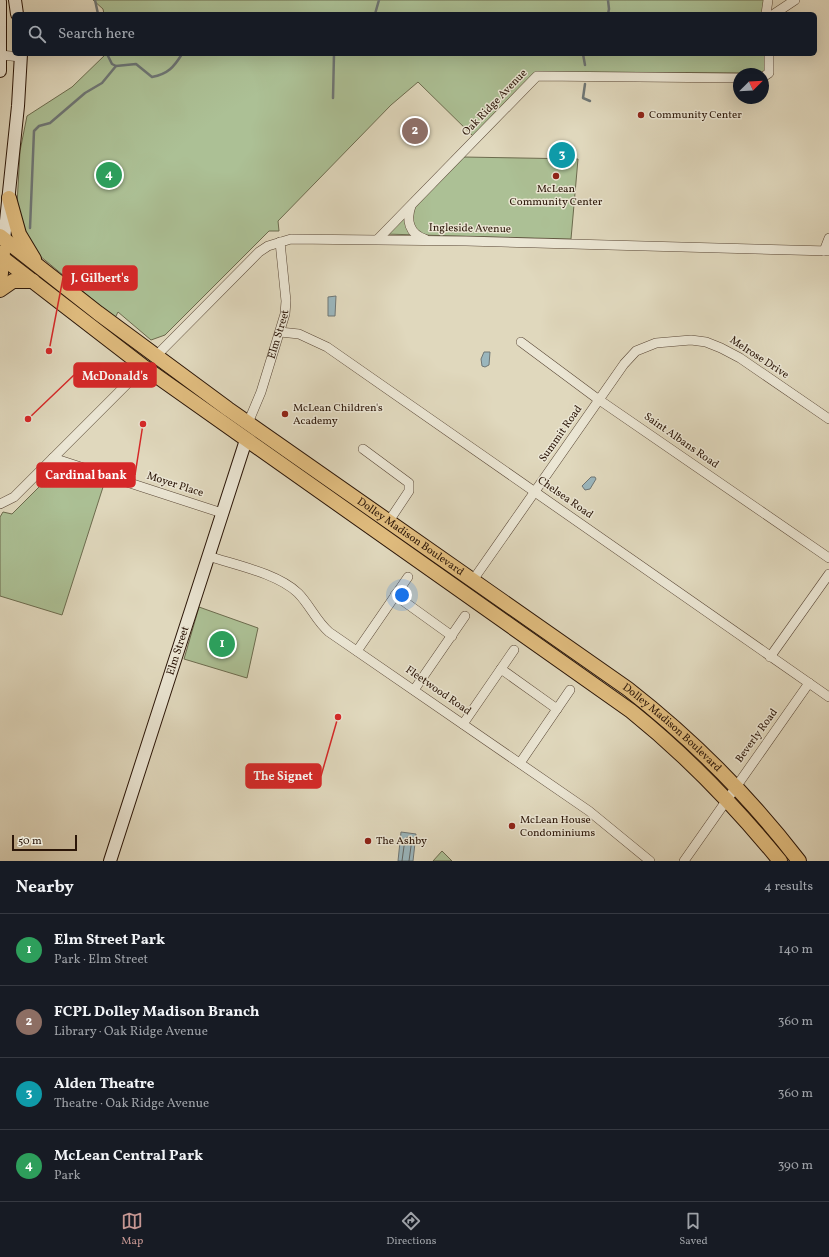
<!DOCTYPE html>
<meta charset="utf-8">
<style>
:root{--surface:#171b24;--page:#20242c;--text:#f1f3f6;--muted:#9ea1a6;--line:#363941;--accent:#c59692}
body{margin:0;font-family:Vollkorn,serif;background:var(--page);color:var(--text)}
.compass{position:absolute;left:733px;top:68px;width:36px;height:36px;border-radius:50%;background:var(--surface);box-shadow:0 4px 16px #0002;rotate:66deg}
.scale{position:absolute;left:12px;bottom:10px;width:65px;box-sizing:border-box;padding-left:4px;border:2px solid #2b1608;border-top:0;font-size:11px;line-height:14px;white-space:nowrap;color:#2b1608;-webkit-text-stroke:3px #ebe6d4;paint-order:stroke}
.you{position:absolute;left:402px;top:595px;width:14px;height:14px;margin:-10px;border:3px solid #fff;border-radius:50%;background:#1a73e8;box-shadow:0 0 0 6px #1a73e833}
.badge{display:grid;place-items:center;width:26px;height:26px;border-radius:50%;background:var(--accent);color:#fff;font-size:13px;font-weight:700}
.pin{position:absolute;translate:-50% -50%;border:2px solid #fff;box-shadow:0 1px 4px #0006}
.list{margin:0;padding:0;list-style:none}
h2{display:flex;justify-content:space-between;align-items:center;height:52px;margin:0;padding:0 16px;font-size:17px}
h2 small{font-size:13px;font-weight:400;color:var(--muted)}
.list li{display:grid;grid-template-columns:26px 1fr auto;gap:12px;align-items:center;box-sizing:border-box;height:72px;padding:0 16px;border-top:1px solid var(--line)}
.list b{display:block;font-size:15px;white-space:nowrap}
.list p{margin:0;font-size:13px;white-space:nowrap;color:var(--muted)}
.list em{font-size:13px;font-style:normal;color:var(--muted)}
.icon{flex:none;width:22px;height:22px;fill:none;stroke:currentColor;stroke-width:2;stroke-linecap:round;stroke-linejoin:round}
.map{position:relative;flex:none;width:829px;height:861px;overflow:hidden}
.search{position:absolute;background:var(--surface);box-shadow:0 4px 16px #0002;left:12px;right:12px;top:12px;height:44px;display:flex;align-items:center;gap:10px;box-sizing:border-box;padding:0 14px;border-radius:6px;color:var(--muted);font-size:15px}
.sheet{height:340px;background:var(--surface)}
nav{display:flex;justify-content:space-around;align-items:center;box-sizing:border-box;height:56px;border-top:1px solid var(--line);background:var(--surface);font-size:11px;color:var(--muted)}
nav a{display:grid;justify-items:center;gap:2px}
nav .on{color:var(--accent)}
.map>svg:first-child{display:block}
</style>
<div class="map">
<svg width="829" height="861" viewBox="0 0 829 861">
<rect width="100%" height="100%" fill="#e0d8bd"/>
<filter id="stains"><feTurbulence type="fractalNoise" baseFrequency=".005" numOctaves="4"/><feColorMatrix values="0 0 0 0 .2 0 0 0 0 .09 0 0 0 0 .02 0 0 0 .5 -.17"/></filter>
<radialGradient id="worn" r=".72"><stop offset=".6" stop-color="#630" stop-opacity="0"/><stop offset="1" stop-color="#630" stop-opacity=".3"/></radialGradient>
<g fill="#acc095" stroke="#6c6b4e">
<path d="M93,0h677v14h-666l-1,-5z"/>
<path d="M106,54h663l-1,19 -227,-1 -68,64 -55,-54 -27,23 -113,116 1,10h-10l-104,104 -14,5 -33,-28 -3,6 -75,-62 -24,-33 4,-72 7,-35 45,-29z"/>
<path d="M463,157l115,2 -7,80 -188,-5z"/>
<path d="M56,470l48,14 -42,131 -62,-19v-79l3,-5 9,2z"/>
<path d="M199,607l59,21 -11,50 -63,-19z"/>
<path d="M442,851l10,10h-19z"/>
</g>
<g fill="#9ab6bd" stroke="#6e7675">
<path d="M336,296l-1,20h-7v-19z"/>
<path d="M484,352h6l-1,13 -4,2 -3,-1 -1,-7z"/>
<path d="M591,477h4l1,2 -6,10 -5,1 -3,-4z"/>
<path d="M401,832l15,2 -3,27h-15z"/>
</g>
<g fill="none" stroke-linecap="round" stroke-linejoin="round">
<path stroke="#626662" stroke-width="1" d="M402,861l3,-22 2,-2 5,2 -3,22"/>
<g stroke="#6e7675" stroke-width="2.5">
<path d="M95,0l3,14"/>
<path d="M608,0l1,9 -1,5"/>
<path d="M375,14l4,-14"/>
<path d="M107,54l5,10 4,2 20,-2 16,13c16,-3 22,-10 30,-23"/>
<path d="M583,54l2,11"/>
<path d="M585,84l-2,14 7,3"/>
<path d="M333,98l1,-44"/>
<path d="M30,228l4,-97 5,-5 11,-3 35,-30 17,-10 14,-17"/>
</g>
<defs>
<g id="street">
<path d="M766,14l2,-14"/>
<path d="M774,14l21,-14"/>
<path d="M0,55l21,2"/>
<path d="M763,77l6,-4v-19"/>
<path d="M411,206c-5,14 -2,28 14,33"/>
<path d="M378,239l159,-163 202,2"/>
<path d="M824,251l5,-13"/>
<path d="M280,332l19,2 28,13 502,350"/>
<path d="M521,342l74,55 234,161"/>
<path d="M156,356l103,-104 9,-6 23,-7 175,2 363,10"/>
<path id="s1" d="M248,423l13,-31 24,-78 1,-13 -6,-59"/>
<path d="M363,449l46,34v8l-20,30"/>
<path d="M53,458l169,55"/>
<path d="M0,504l14,-7 130,-130"/>
<path d="M208,556c27,9 69,17 90,37 12,12 18,28 31,39l260,179 61,50"/>
<path d="M473,580l151,-216 12,-13 20,-8 35,-3 15,2 15,6 19,10 89,61"/>
<path d="M395,595l57,41"/>
<path d="M357,651l51,-74"/>
<path d="M770,657l59,-83"/>
<path d="M501,669l56,40"/>
<path d="M414,690l51,-74"/>
<path d="M463,724l51,-74"/>
<path d="M520,763l50,-73"/>
<path d="M684,861l125,-178"/>
</g>
<g id="secondary">
<path d="M15,0l2,14"/>
<path d="M0,2v69"/>
<path d="M4,240l14,-134 3,-52"/>
<path id="s2" d="M110,861l136,-421"/>
</g>
<g id="primary">
<path d="M9,198l10,36 15,25"/>
<path id="s3" d="M0,236l98,77 130,96 400,280c64,50 121,107 171,172"/>
<path d="M0,256l144,111 487,344c56,45 104,95 149,150"/>
<path d="M0,283l3,-31"/>
<path d="M0,290l13,-9h20"/>
</g>
</defs>
<use href="#street" stroke="#584635" stroke-width="10"/>
<use href="#secondary" stroke="#2b1608" stroke-width="14"/>
<use href="#primary" stroke="#2b1608" stroke-width="16"/>
<use href="#street" stroke="#ebe6d4" stroke-width="9"/>
<use href="#secondary" stroke="#ebe6d4" stroke-width="12"/>
<use href="#primary" stroke="#e0bc7e" stroke-width="14"/>
</g>
<g fill="#8f2418" stroke="#ebe6d4" stroke-width="1.5">
<circle cx="641" cy="115" r="4"/>
<circle cx="556" cy="176" r="4"/>
<circle cx="285" cy="414" r="4"/>
<circle cx="512" cy="826" r="4"/>
<circle cx="368" cy="841" r="4"/>
</g>
<g text-anchor="middle" dominant-baseline="central" stroke-width="3" stroke-linejoin="round" paint-order="stroke">
<g font-size="11" fill="#2b1608" stroke="#ebe6d4">
<text transform="translate(495 103) rotate(-46)">Oak Ridge Avenue</text>
<text transform="translate(470 229) rotate(1)">Ingleside Avenue</text>
<text stroke="none"><textPath href="#s1" startOffset="94">Elm Street</textPath></text>
<text transform="translate(759 358) rotate(33)">Melrose Drive</text>
<text transform="translate(561 434) rotate(-55)">Summit Road</text>
<text transform="translate(681 441) rotate(35)">Saint Albans Road</text>
<text transform="translate(175 485) rotate(18)">Moyer Place</text>
<text transform="translate(565 498) rotate(35)">Chelsea Road</text>
<text stroke="none"><textPath href="#s3" startOffset="509">Dolley Madison Boulevard</textPath></text>
<text stroke="none"><textPath href="#s2" startOffset="221">Elm Street</textPath></text>
<text transform="translate(438 691) rotate(35)">Fleetwood Road</text>
<text stroke="none"><textPath href="#s3" startOffset="833">Dolley Madison Boulevard</textPath></text>
<text transform="translate(757 736) rotate(-54)">Beverly Road</text>
</g>
<g font-size="11" fill="#2b1608" stroke="#ebe6d4" text-anchor="start">
<text x="649" y="115">Community Center</text>
<text x="556" y="189" text-anchor="middle">McLean<tspan x="556" dy="13">Community Center</tspan></text>
<text x="293" y="408">McLean Children's<tspan x="293" dy="13">Academy</tspan></text>
<text x="520" y="820">McLean House<tspan x="520" dy="13">Condominiums</tspan></text>
<text x="376" y="841">The Ashby</text>
</g>
</g>
<path fill="none" stroke="#d62828" stroke-width="1.5" d="M49 351L63 278M28 419L74 375M143 424L135 475M338 717L321 776"/>
<g fill="#d62828" stroke="#ebe6d4" stroke-width="1.5">
<circle cx="49" cy="351" r="4"/>
<circle cx="28" cy="419" r="4"/>
<circle cx="143" cy="424" r="4"/>
<circle cx="338" cy="717" r="4"/>
</g>
<g fill="#d62828" stroke="#d62828" stroke-width="1.5">
<rect x="63" y="266" width="74" height="24" rx="4"/>
<rect x="74" y="363" width="82" height="24" rx="4"/>
<rect x="37" y="463" width="98" height="24" rx="4"/>
<rect x="246" y="764" width="75" height="24" rx="4"/>
</g>
<g font-size="12" text-anchor="middle" font-weight="bold" fill="#fff">
<text x="100" y="282">J. Gilbert's</text>
<text x="115" y="380">McDonald's</text>
<text x="86" y="479">Cardinal bank</text>
<text x="283" y="780">The Signet</text>
</g>
<rect width="100%" height="100%" filter="url(#stains)"/>
<rect width="100%" height="100%" fill="url(#worn)"/>
</svg>
<svg class="compass" viewBox="-18 -18 36 36"><path d="M0-13l5 13h-10z" fill="#e53935"/><path d="M0 13l5-13h-10z" fill="#9ea1a6"/></svg>
<div class="scale">50 m</div>
<div class="you"></div>
<div class="pin badge" style="left:222px;top:644px;background:#2e9e5b">1</div>
<div class="pin badge" style="left:415px;top:131px;background:#8d6e63">2</div>
<div class="pin badge" style="left:562px;top:155px;background:#0f9aa8">3</div>
<div class="pin badge" style="left:109px;top:175px;background:#2e9e5b">4</div>
<div class="search"><svg class="icon" aria-label="search" viewBox="0 0 24 24"><circle cx="10" cy="10" r="6"/><path d="M15 15l6 6"/></svg>Search here</div>
</div>
<section class="sheet">
<h2>Nearby<small>4 results</small></h2>
<ul class="list">
<li><span class="badge" style="background:#2e9e5b">1</span><div><b>Elm Street Park</b><p>Park · Elm Street</p></div><em>140 m</em></li>
<li><span class="badge" style="background:#8d6e63">2</span><div><b>FCPL Dolley Madison Branch</b><p>Library · Oak Ridge Avenue</p></div><em>360 m</em></li>
<li><span class="badge" style="background:#0f9aa8">3</span><div><b>Alden Theatre</b><p>Theatre · Oak Ridge Avenue</p></div><em>360 m</em></li>
<li><span class="badge" style="background:#2e9e5b">4</span><div><b>McLean Central Park</b><p>Park</p></div><em>390 m</em></li>
</ul>
</section>
<nav>
<a class="on"><svg class="icon" aria-label="map" viewBox="0 0 24 24"><path d="M3 6l6-2 6 2 6-2v14l-6 2-6-2-6 2zM9 4v14M15 6v14"/></svg>Map</a>
<a><svg class="icon" aria-label="directions" viewBox="0 0 24 24"><path d="M12 3l9 9-9 9-9-9zM9 14v-3h6M13 9l2 2-2 2"/></svg>Directions</a>
<a><svg class="icon" aria-label="saved" viewBox="0 0 24 24"><path d="M7 4h10v16l-5-4-5 4z"/></svg>Saved</a>
</nav>
